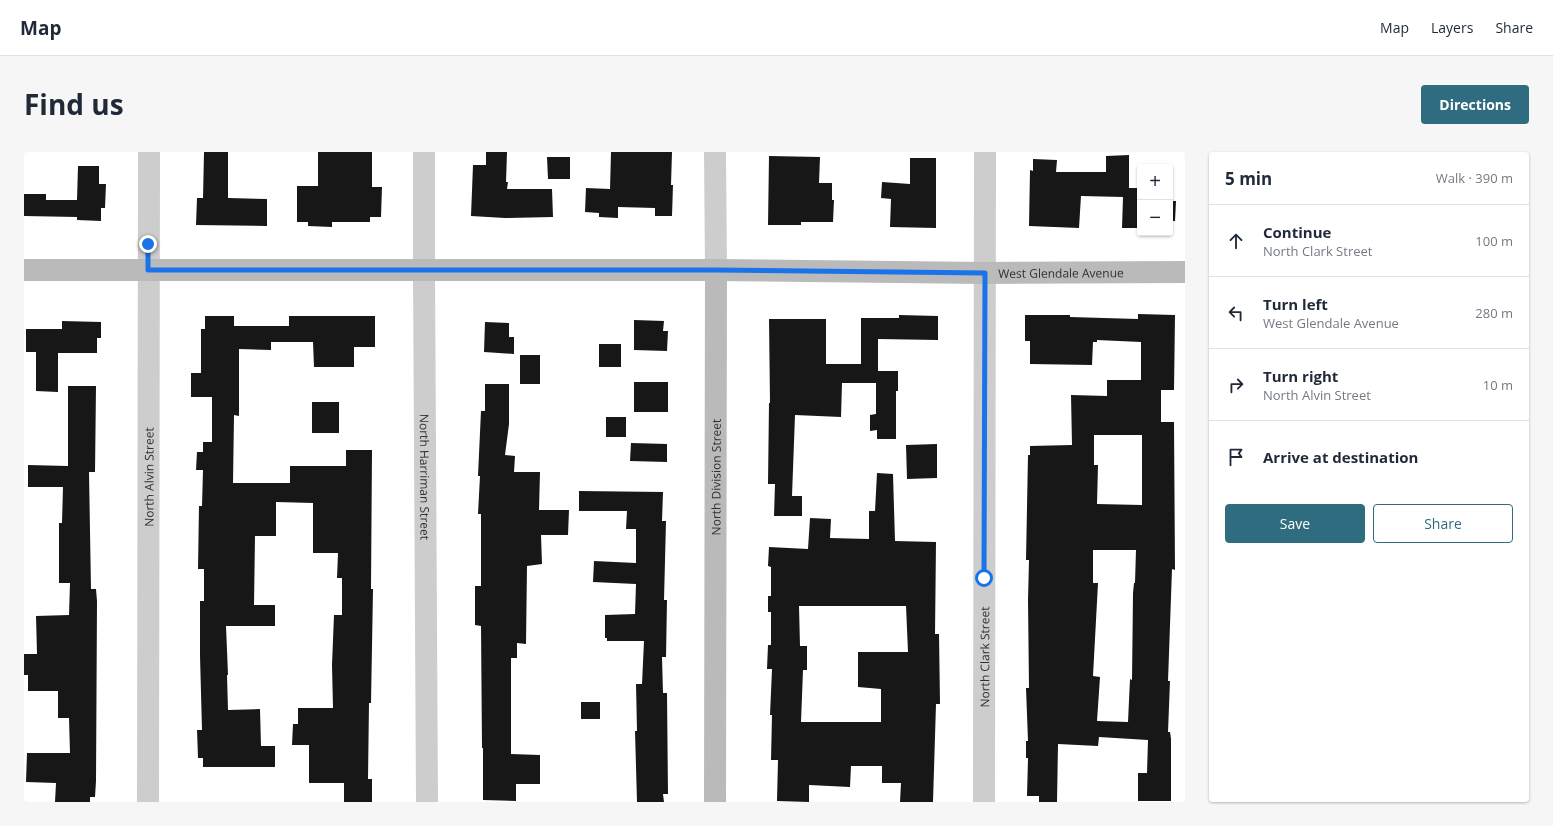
<!DOCTYPE html>
<meta charset="utf-8">
<style>
:root{--surface:#fff;--page:#f6f6f7;--text:#1f2937;--muted:#747a83;--line:#e0e1e3;--accent:#2f6c7f}
body{margin:0;font-family:"Open Sans",sans-serif;background:var(--page);color:var(--text)}
.controls{position:absolute;right:12px;top:12px;display:grid;overflow:hidden;border-radius:4px;box-shadow:0 1px 3px #0004}
.controls button{width:36px;height:36px;display:grid;place-items:center;padding:0;border:0;border-bottom:1px solid var(--line);background:var(--surface);color:var(--text);font:20px sans-serif}
.stop{position:absolute;width:12px;height:12px;margin:-9px;border:3px solid #1a73e8;border-radius:50%;background:#fff}
.stop.end{background:#1a73e8;border-color:#fff;box-shadow:0 1px 4px #0008}
.list{margin:0;padding:0;list-style:none}
h2{display:flex;justify-content:space-between;align-items:center;height:52px;margin:0;padding:0 16px;font-size:17px}
h2 small{font-size:13px;font-weight:400;color:var(--muted)}
.list li{display:grid;grid-template-columns:26px 1fr auto;gap:12px;align-items:center;box-sizing:border-box;height:72px;padding:0 16px;border-top:1px solid var(--line)}
.list b{display:block;font-size:15px;white-space:nowrap}
.list p{margin:0;font-size:13px;white-space:nowrap;color:var(--muted)}
.list em{font-size:13px;font-style:normal;color:var(--muted)}
.actions{display:flex;gap:8px;padding:12px 16px}
.actions a{flex:1;padding:9px 0;border:1px solid var(--accent);border-radius:4px;text-align:center;font-size:14px;color:var(--accent)}
.actions .main{background:var(--accent);color:#fff}
.icon{flex:none;width:22px;height:22px;fill:none;stroke:currentColor;stroke-width:2;stroke-linecap:round;stroke-linejoin:round}
.map{position:relative;flex:none;width:1161px;height:650px;overflow:hidden;border-radius:4px}
header{display:flex;align-items:center;gap:24px;box-sizing:border-box;height:56px;padding:0 20px;background:var(--surface);border-bottom:1px solid var(--line)}
header strong{font-size:19px}
nav{display:flex;gap:22px;margin-inline-start:auto;font-size:14px}
.intro{display:flex;align-items:center;justify-content:space-between;box-sizing:border-box;height:96px;padding:0 24px}
h1{margin:0;font-size:28px}
.button{padding:10px 18px;border-radius:4px;background:var(--accent);color:#fff;font-size:14px;font-weight:700}
main{display:flex;gap:24px;padding:0 24px}
aside{flex:1;background:var(--surface);border-radius:4px;box-shadow:0 1px 3px #0004}
.map>svg:first-child{display:block}
</style>
<header>
<strong>Map</strong>
<nav><a>Map</a><a>Layers</a><a>Share</a></nav>
</header>
<div class="intro"><h1>Find us</h1><a class="button">Directions</a></div>
<main>
<div class="map">
<svg width="1161" height="650" viewBox="0 0 1161 650">
<rect width="100%" height="100%" fill="#fff"/>
<g fill="#171717" fill-rule="evenodd">
<path d="M180,0h24v46l39,1v27l-71,-1 1,-27h6z"/>
<path d="M294,0h54v35h10l-1,30h-11v5h-38v5l-24,-1v-4h-11v-36h21z"/>
<path d="M462,0h21l-1,30h2l-1,7h45l1,28 -48,1 -34,-2 2,-51h13z"/>
<path d="M587,0h61l-1,33h2l-1,31h-17v-8l-37,-1v11l-19,-1v-4l-14,-1 1,-24 24,1z"/>
<path d="M1105,3v33h11v40h-18l1,-31 -42,-1 -2,32 -50,-2 1,-56 3,1v-12l24,1 -1,12h50v-16z"/>
<path d="M745,4l51,1 -1,26h13v17h2l-1,22h-32v3h-33z"/>
<path d="M523,5h23v22h-22z"/>
<path d="M886,6h26v70l-46,-1 1,-28 -10,-1 1,-16 28,2z"/>
<path d="M54,14h21v18h7l-1,24h-4v13l-24,-1v-3l-53,-1v-22h22v6h31z"/>
<path d="M1146,49h6l-1,20h-5z"/>
<path d="M1114,162l37,1 -1,75h-13v32h13l1,148 -3,-1 -4,112h2l-2,51h2l1,7v62h-33v-28h9l1,-33 -49,-3 -1,9 -40,-2 -1,58h-18v-6h-12l1,-38h-2v-17h2l-2,-53h3l-1,-88 1,-40h-3l2,-105h2v-9l42,-1 -1,-50 36,1v-16h34v-38l-44,-2v2h-4l-1,23 -62,-1v-23h-5v-26h45v2l68,2zM1070,283h48v70l-45,-1 1,-39h-4zM1069,398h43l-1,33h-1l-1,10 -1,87 -2,-1 -2,43 -31,-1 3,-44 -7,-1 5,-93h-5z"/>
<path d="M875,163l39,1v24l-60,-1v32h20v20h-2v48h-19v-9l-7,1v-16l6,-1v-31h-34l-1,34 -46,-2 -3,81h10v20h-28l1,-32h-7l1,-81h1l-1,-84h57v45h35v-46h38z"/>
<path d="M181,164h29v10h55v-10h86v31h-21v20h-40l-1,-25h-42v8l-32,-1v67l-5,-1 -1,68h57v-17h56v-16h26l-1,139h2l-2,114h-2l-1,76h4v23h-28v-19h-35v-38h-17l1,-21h5v-16h35l-1,-43 2,-50h8v-37h-5l1,-25h-25v-50l-37,-1v34h-21l-1,69h21v21h-49l2,49h-1l1,35 32,-1 1,37h14v21h-72v-9h-5l-1,-28h5l-2,-74v-55h4v-32h-6l1,-63h3l1,-36h-7l1,-18h6v-10h9v-45h-21v-24h10v-44h4z"/>
<path d="M610,168l30,1 -1,10h5l-1,20 -33,-1z"/>
<path d="M38,169l39,1v16h-4v15h-39v39l-22,-1v-39h-10v-23h36z"/>
<path d="M461,170l24,1v14h5v17l-30,-2z"/>
<rect x="575" y="192" width="22" height="23"/>
<rect x="496" y="203" width="20" height="29"/>
<rect x="610" y="230" width="34" height="30"/>
<path d="M461,232h24v40l-4,31 10,1 -1,16h26l-1,38h30l-1,25h-27l1,29 -15,2 -1,78 -9,-1v15h-6v96l29,1v29h-24v17l-33,-1v-52h-1l-1,-122 -6,-1v-39h6v-72h-3l2,-38h-2l3,-65h4z"/>
<path d="M44,234h28l-1,86h-6l2,117h5l1,12 -1,180 -1,16h-5v5h-35l1,-19 -30,-1 1,-29h43l-1,-35h-11v-27h-30v-16h-4v-21h13l-1,-38 33,-1 1,-32h-11v-60h3l1,-36h-35v-22l40,1z"/>
<rect x="288" y="250" width="27" height="31"/>
<rect x="582" y="265" width="20" height="20"/>
<path d="M607,291l36,1v18l-37,-1z"/>
<path d="M913,292v34l-30,1 -1,-34z"/>
<path d="M853,321l16,1 2,67 41,1 -1,92h4l1,70h-4l-3,98h-33l1,-19h-19v-17h-31l-1,21 -41,-2v17l-32,-1 1,-41h-7l1,-45h-2l2,-46h-5l1,-24h3v-33h-3v-16h3v-29l-3,-1 1,-19 39,2 2,-31 21,1 -1,19 39,1v-28h6zM775,454h107l2,46h-50v35l23,2v33h-80l2,-52h4v-24h-7z"/>
<path d="M555,339l84,1 -1,29h4l-2,79h3l-1,57h-4l1,36h4l1,101h-5l1,8h-27l-2,-71h2l-1,-47h6l2,-43h-37v-3h-2v-23l30,-1 1,-30 -43,-2 1,-21 42,2v-34h-10l1,-18h-48z"/>
<rect x="557" y="550" width="19" height="17"/>
</g>
<g fill="none" stroke-linecap="round" stroke-linejoin="round">
<g stroke="#cdcdcd" stroke-width="22">
<path id="s1" d="M400,0v118l3,532"/>
<path d="M691,0l1,118"/>
<path id="s2" d="M124,650l1,-650"/>
<path id="s3" d="M960,650l1,-650"/>
</g>
<g stroke="#bababa" stroke-width="22">
<path id="s4" d="M0,118h692l269,3 200,-1"/>
<path id="s5" d="M691,650l1,-532"/>
</g>
</g>
<g fill="none" stroke-linecap="round" stroke-linejoin="round">
<path stroke="#1a73e8" stroke-width="5" d="M124,92v26h568l269,3 -1,305"/>
</g>
<g text-anchor="middle" dominant-baseline="central" stroke-width="4" stroke-linejoin="round" paint-order="stroke">
<g font-size="12" fill="#303030" stroke="#fff">
<text stroke="none"><textPath href="#s4" startOffset="1037">West Glendale Avenue</textPath></text>
<text stroke="none"><textPath href="#s2" startOffset="325">North Alvin Street</textPath></text>
<text stroke="none"><textPath href="#s1" startOffset="325">North Harriman Street</textPath></text>
<text stroke="none"><textPath href="#s5" startOffset="325">North Division Street</textPath></text>
<text stroke="none"><textPath href="#s3" startOffset="145">North Clark Street</textPath></text>
</g>
</g>
</svg>
<div class="controls">
<button>+</button>
<button>−</button>
</div>
<div class="stop" style="left:960px;top:426px"></div>
<div class="stop end" style="left:124px;top:92px"></div>
</div>
<aside>
<h2>5 min<small>Walk · 390 m</small></h2>
<ul class="list">
<li><svg class="icon" aria-label="ahead" viewBox="0 0 24 24"><path d="M12 20V5M6 11l6-6 6 6"/></svg><div><b>Continue</b><p>North Clark Street</p></div><em>100 m</em></li>
<li><svg class="icon" aria-label="left" viewBox="0 0 24 24"><path d="M17 20v-9H6M10 6l-5 5 5 5"/></svg><div><b>Turn left</b><p>West Glendale Avenue</p></div><em>280 m</em></li>
<li><svg class="icon" aria-label="right" viewBox="0 0 24 24"><path d="M7 20v-9h11M14 6l5 5-5 5"/></svg><div><b>Turn right</b><p>North Alvin Street</p></div><em>10 m</em></li>
<li><svg class="icon" aria-label="arrive" viewBox="0 0 24 24"><path d="M6 21V4h12l-3 4 3 4H6"/></svg><div><b>Arrive at destination</b></div></li>
</ul>
<div class="actions"><a class="main">Save</a><a>Share</a></div>
</aside>
</main>
